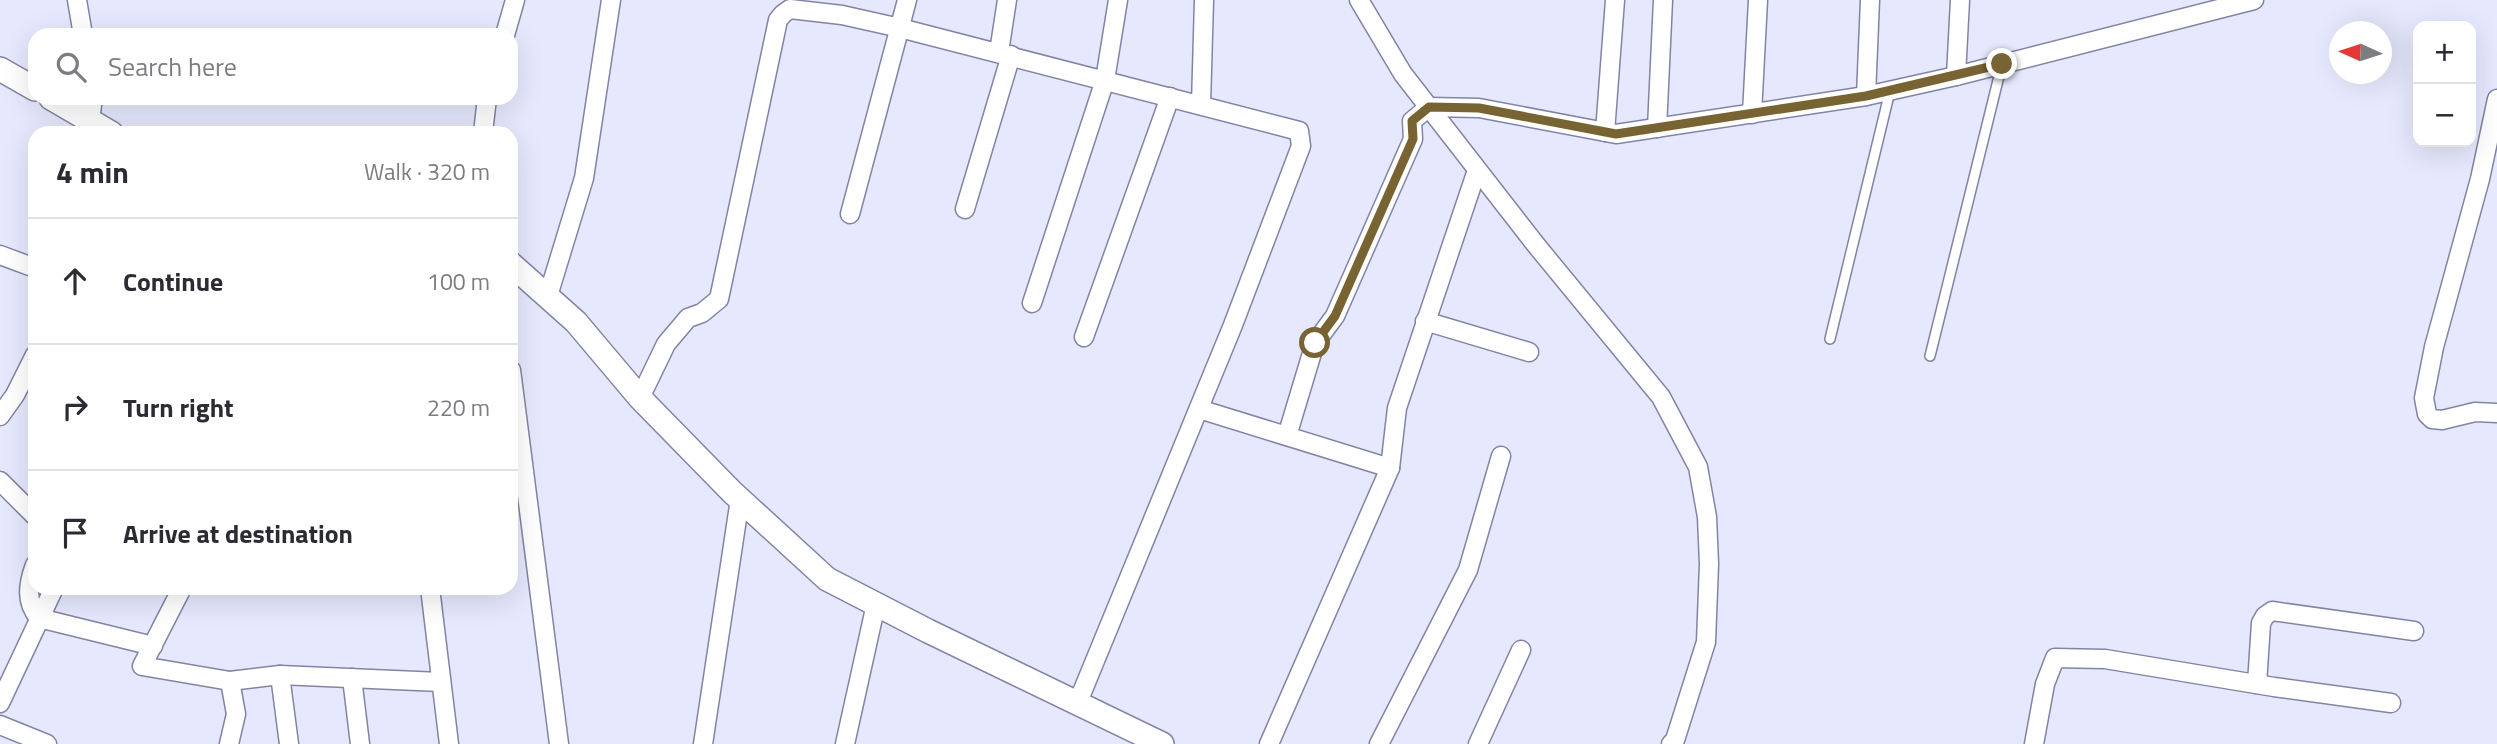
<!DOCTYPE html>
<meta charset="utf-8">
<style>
:root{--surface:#fff;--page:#f7f7f7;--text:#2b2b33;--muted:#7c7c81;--line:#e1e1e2}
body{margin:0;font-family:"Titillium Web",sans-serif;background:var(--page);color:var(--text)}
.controls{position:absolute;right:21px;top:21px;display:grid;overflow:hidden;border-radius:14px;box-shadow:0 7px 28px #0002}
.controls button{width:63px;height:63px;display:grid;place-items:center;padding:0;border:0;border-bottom:2px solid var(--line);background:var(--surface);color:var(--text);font:35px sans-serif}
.compass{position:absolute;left:2329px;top:21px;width:63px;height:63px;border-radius:50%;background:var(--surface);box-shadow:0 7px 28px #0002;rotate:273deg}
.stop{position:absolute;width:21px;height:21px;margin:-16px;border:5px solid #786332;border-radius:50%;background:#fff}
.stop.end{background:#786332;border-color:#fff;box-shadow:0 2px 7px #0008}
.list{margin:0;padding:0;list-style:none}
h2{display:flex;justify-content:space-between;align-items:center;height:91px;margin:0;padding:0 28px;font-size:30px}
h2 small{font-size:23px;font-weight:400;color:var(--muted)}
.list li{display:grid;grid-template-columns:46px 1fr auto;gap:21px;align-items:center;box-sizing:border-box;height:126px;padding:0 28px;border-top:2px solid var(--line)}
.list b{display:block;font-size:26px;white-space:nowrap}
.list em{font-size:23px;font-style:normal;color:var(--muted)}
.icon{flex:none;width:38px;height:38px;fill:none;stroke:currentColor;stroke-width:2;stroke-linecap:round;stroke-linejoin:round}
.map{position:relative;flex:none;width:2497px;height:744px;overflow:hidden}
.search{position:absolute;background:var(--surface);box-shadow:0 7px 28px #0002;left:28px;top:28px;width:490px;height:77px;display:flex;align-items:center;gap:18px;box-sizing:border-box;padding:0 24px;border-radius:21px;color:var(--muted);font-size:26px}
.panel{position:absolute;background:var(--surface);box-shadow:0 7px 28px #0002;left:28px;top:126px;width:490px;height:469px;border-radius:21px}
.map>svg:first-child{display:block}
</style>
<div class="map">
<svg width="2497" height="744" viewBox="0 0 2497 744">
<rect width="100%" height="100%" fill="#e6e8fd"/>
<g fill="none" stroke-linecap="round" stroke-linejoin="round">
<defs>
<g id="service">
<path d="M1830,339l60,-248"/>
<path d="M1930,356l72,-292"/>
</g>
<g id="minor">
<path d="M77,0l6,35"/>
<path d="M1359,0l44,74 133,171 125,152 37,70 9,50 2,47 -3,78 -31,98 -4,4"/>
<path d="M505,35l10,-35"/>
<path d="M999,52l8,-52"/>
<path d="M1956,76l4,-76"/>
<path d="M1866,96l4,-96"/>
<path d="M2497,99l-17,80 -46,168 -10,51 3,16 5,5 10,1 33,-8 22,1"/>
<path d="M1201,105l3,-105"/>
<path d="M1752,114l6,-114"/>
<path d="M90,120l3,-22"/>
<path d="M1657,128l6,-128"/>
<path d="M1605,132l10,-132"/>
<path d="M483,133l4,-35"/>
<path d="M965,209l46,-154"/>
<path d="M850,214l57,-214"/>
<path d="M0,255l35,13"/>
<path d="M548,296l36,-118 27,-178"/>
<path d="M1032,303l73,-223 13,-80"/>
<path d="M1425,321l104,31"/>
<path d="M1084,337l86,-240"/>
<path d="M511,370l48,374"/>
<path d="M640,398l26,-54 22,-26 14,-5 17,-14 59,-279 5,-6 7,-5 52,6 58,13 399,103 2,15 -68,179 -155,377"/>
<path d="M1199,409l191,59"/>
<path d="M0,416l15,-21 20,-40"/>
<path d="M1287,436l28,-93 20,-27 78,-177 -1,-18 17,-14 50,1 137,26 250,-38 90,-20 298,-76"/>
<path d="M0,481l35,35"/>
<path d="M35,565c-7,19 -10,37 4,53l114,28"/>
<path d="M182,588l-40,78 88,15 50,-6 160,7"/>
<path d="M430,588l19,156"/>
<path d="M280,675l9,69"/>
<path d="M352,678l8,66"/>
<path d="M2257,684l4,-61 4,-7 7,-5 142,20"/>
<path d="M0,703l54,-115"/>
<path d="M0,725l47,19"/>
<path d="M229,744l7,-30 -6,-33"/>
<path d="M703,744l37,-245"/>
<path d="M845,744l31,-140"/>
<path d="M1269,744l121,-276 7,-60 80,-238"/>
<path d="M1379,744l89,-174 33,-114"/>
<path d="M1478,744l43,-94"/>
<path d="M2034,744l11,-60 10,-26 50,1 169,28 117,16"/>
</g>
<g id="tertiary">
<path d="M0,69l35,20"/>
<path d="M51,98l60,35"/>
<path d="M511,264l65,58 64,76 92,94 95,87 101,52 234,113"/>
</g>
</defs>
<use href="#service" stroke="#8284a5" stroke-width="12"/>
<use href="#minor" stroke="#8284a5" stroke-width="21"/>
<use href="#tertiary" stroke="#8284a5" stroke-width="26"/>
<use href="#service" stroke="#fff" stroke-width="9"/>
<use href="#minor" stroke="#fff" stroke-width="18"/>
<use href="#tertiary" stroke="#fff" stroke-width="23"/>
</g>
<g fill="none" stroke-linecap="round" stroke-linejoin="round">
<path stroke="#786332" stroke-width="9" d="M1315,343l20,-27 78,-177 -1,-18 17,-14 50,1 137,26 250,-38 136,-32"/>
</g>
</svg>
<div class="controls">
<button>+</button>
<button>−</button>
</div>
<svg class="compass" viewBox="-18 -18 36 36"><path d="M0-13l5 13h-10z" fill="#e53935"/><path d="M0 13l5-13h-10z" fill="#7c7c81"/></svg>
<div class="stop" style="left:1315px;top:343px"></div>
<div class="stop end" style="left:2002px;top:64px"></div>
<div class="search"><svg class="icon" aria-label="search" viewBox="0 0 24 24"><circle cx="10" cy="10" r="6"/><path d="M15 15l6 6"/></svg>Search here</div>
<section class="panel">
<h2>4 min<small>Walk · 320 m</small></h2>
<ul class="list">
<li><svg class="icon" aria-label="ahead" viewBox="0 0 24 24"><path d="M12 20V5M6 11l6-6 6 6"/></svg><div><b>Continue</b></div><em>100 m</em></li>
<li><svg class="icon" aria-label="right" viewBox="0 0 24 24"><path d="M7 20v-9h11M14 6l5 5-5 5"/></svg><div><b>Turn right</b></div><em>220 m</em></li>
<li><svg class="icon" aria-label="arrive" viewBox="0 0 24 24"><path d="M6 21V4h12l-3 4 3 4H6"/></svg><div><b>Arrive at destination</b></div></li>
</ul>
</section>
</div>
